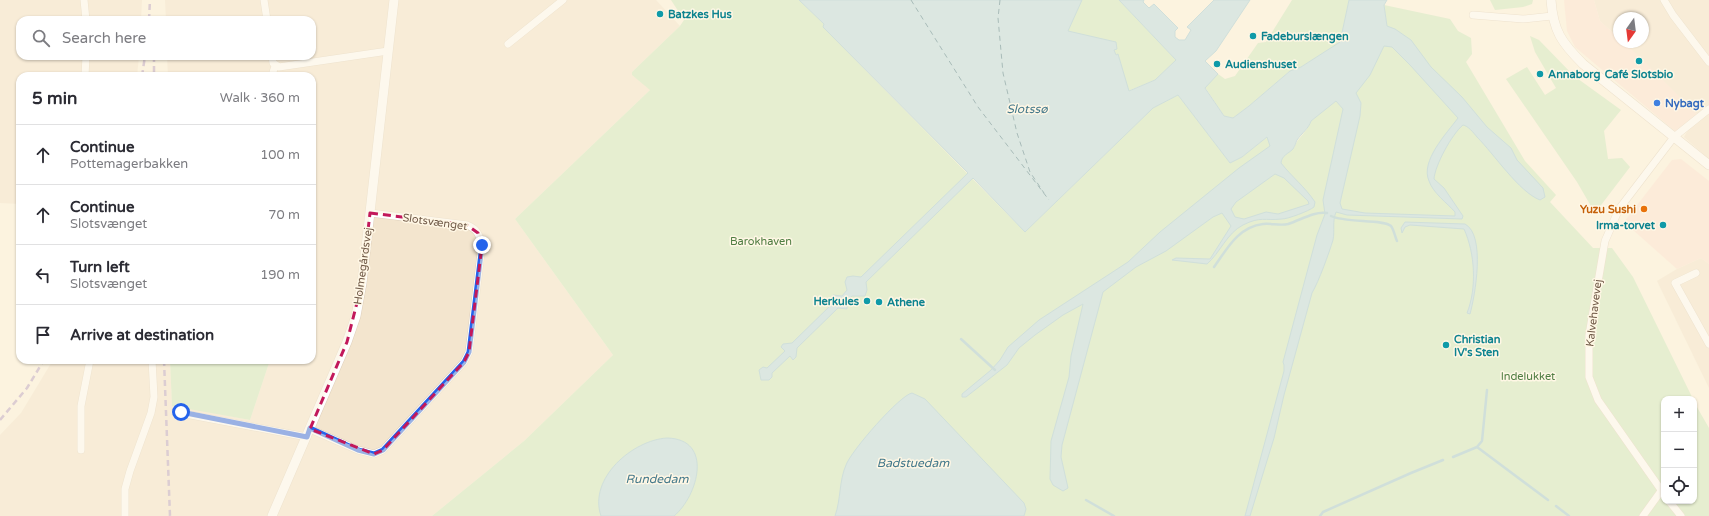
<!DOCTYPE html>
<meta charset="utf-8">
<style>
:root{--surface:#fff;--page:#f2f2f3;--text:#2b2b33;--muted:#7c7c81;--line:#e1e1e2}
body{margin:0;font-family:"Varela Round",sans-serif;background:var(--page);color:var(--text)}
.controls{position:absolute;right:12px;bottom:12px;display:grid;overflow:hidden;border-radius:8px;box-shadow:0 1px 3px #0004}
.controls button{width:36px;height:36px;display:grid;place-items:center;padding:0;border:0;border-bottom:1px solid var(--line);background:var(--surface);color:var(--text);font:20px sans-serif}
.compass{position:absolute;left:1613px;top:12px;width:36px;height:36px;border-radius:50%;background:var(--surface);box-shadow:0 1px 3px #0004;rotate:194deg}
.stop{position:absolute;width:12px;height:12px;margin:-9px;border:3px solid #2563eb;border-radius:50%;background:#fff}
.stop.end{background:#2563eb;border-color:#fff;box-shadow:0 1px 4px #0008}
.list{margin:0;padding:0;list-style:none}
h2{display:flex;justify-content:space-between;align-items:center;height:52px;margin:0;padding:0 16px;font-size:17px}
h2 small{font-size:13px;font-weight:400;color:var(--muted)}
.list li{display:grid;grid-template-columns:26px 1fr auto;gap:12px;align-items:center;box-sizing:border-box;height:60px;padding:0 16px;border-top:1px solid var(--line)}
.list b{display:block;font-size:15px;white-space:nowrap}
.list p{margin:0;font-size:13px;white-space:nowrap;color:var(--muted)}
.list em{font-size:13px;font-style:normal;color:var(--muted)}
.icon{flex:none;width:22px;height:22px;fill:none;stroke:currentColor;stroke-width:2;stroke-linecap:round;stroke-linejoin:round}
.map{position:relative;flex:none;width:1709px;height:516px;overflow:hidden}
.search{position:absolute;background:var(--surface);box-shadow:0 1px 3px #0004;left:16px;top:16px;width:300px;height:44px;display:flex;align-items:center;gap:10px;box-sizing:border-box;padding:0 14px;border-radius:12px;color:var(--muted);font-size:15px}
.panel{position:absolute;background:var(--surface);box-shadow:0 1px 3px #0004;left:16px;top:72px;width:300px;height:292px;border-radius:12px}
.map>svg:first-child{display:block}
</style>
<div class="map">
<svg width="1709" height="516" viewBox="0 0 1709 516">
<rect width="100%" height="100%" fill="#fcf3df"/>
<g fill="#f3e5ce">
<path d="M0,0h142l-1,20h-121v36h119l-2,20h-117v128l-20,-1z"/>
<path d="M165,0h491l24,26 -48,46v3l19,14 -136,130 98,136 -89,86 -92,75h-432v-81l21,-22 32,-53h117l2,45 78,15 20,-60h42v-284h-144l-1,-20h145v-36h-146z"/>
<path d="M1594,0h115v159l-25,-22 13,-23 -74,-72h20v-24h-24v20l-19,-17z"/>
<path d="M1701,258l8,6v124l-52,-107 20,-12z"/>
</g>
<g fill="#fce3d3">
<path d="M1564,0h30l6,21 19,17v4h4l17,15 59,59 -23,16 -101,-85 -8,-16z"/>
<path d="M1681,159l28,22v83l-8,-6 -24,11 -53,-47 48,-62z"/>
</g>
<g fill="#cce8bf">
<path d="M671,0h128l25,24 -1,3 202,205 128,-124 25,-13 52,68 12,-6 25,-20 27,11c3,-10 15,-18 17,-27l26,-21 50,-74 -3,-21 66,14 8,12 13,7 1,16 -6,8 59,99 31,34 -6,7 43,46h19l21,29 60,122h-29v102h30v-99l15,26v88h-1277l92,-75 89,-86 -98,-136 135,-129 -18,-15v-3l48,-46 4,-6z"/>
<path d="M1082,0h37l57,60 -21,20 -27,11 -10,-37 -2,1 -2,-5 2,-7 -49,-12z"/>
<path d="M1292,0h57l-8,42 -40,25 -11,4 -41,35 -16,12 -9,-2 -19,-29 13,-13 7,5 10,-3 23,-33 8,-1z"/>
<path d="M1490,0h43l-1,4 -9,3 -28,3z"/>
<path d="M1530,36l9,4 35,36 47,34 -17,21 4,28 14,-1 8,9 -35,46 -18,-31 -71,-103 21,-12 18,28 11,-7 -21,-36z"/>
<path d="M170,360h100l-20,60 -78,-14z"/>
</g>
<g fill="#b5d9e4" stroke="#9bc8d6" fill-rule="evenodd">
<path d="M799,0h283l-14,31 48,11 1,7 -3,1 2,5 2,-1 11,37 26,-11 21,-20 -57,-60h25l-1,2 6,6 5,-4 24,24 -3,3v6l4,3h6l6,-10 -4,-3 27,-27h36l-34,51 -11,10 13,13 -13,14 19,28 9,2 16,-12 41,-35 11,-4 39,-25 9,-42h38l-3,5 3,21 8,3 16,11 20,27 31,30 25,30 24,21 6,12 26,28 2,9 -5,3c-21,-8 -46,-46 -63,-63 -4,-5 -9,-11 -14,-12 -11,9 -28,40 -29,54l10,9 19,28 -1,3 -115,-4 -11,-3c-4,10 -1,18 -3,28 -4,13 -14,41 -21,53l-28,102 -10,43 -24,78h-5l39,-145v-6l-1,-3 34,-127 8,-21 -2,-14 20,-91 -7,-8 -25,20c-2,7 -9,12 -14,19 -1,2 -2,6 -4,9 -5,5 -11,6 -12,14 11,14 24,24 34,39l-1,5c-5,4 -26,12 -32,12 -18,2 -21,-3 -39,6 -16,8 -23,28 -36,39l-35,-4 4,-2 34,1 21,-33 -9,-13 -9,4 -47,34 -30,16 -33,25 -41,153 -1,12 7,31 -5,3 -10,-6 -3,-6 1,-38 18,-64 2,-21 12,-52 -20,11 -28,20 -16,13 -12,17 -41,32h-4v-3l29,-24 9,-10 8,-13 31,-27 89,-58 32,-30 79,-64 31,-22 -3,-9 -25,20 -12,6 -52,-68 -25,13 -128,124 -52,-54 -107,104 1,8 -2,6h-13l-5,5v8l-9,-1 -41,40 -1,9 -3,3 -3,-4 -18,17v4l-3,3h-8l-2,-10 4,-3 4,1 18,-17 -4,-4 2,-3 9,-1 41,-40v-8l9,1 5,-6 -2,-8 2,-5 6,-1 8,1 107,-104 -145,-146 1,-3zM1384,46l8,1 18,18 48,53c-11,15 -38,43 -29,63 4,12 18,22 26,31v4l-90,-3 -23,-4 -2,-6 20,-87 1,-13 -5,-10 14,-18zM1275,174l9,4 24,23 1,3 -31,10 -12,-2 -22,7 -9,-2 -4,-8 5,-7z"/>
<path d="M1405,222l60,2c21,11 10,72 5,90l-3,-1c10,-25 8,-60 -3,-84l-54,-4 -5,2 -3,6 -1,-5z"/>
<path d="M912,393l13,6 99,104 2,6 -2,7h-189c6,-17 4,-35 11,-51 5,-14 54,-70 66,-72z"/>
<path d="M667,438c47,1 31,58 7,78h-73c-13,-38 32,-76 66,-78z"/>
</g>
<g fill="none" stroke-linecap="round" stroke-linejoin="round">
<g stroke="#9bc8d6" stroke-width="2.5">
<path d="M1331,216c14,7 53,3 60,10 3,4 4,11 6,15"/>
<path d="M1214,267c13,-18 24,-40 49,-43 9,-1 17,2 25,0 13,-4 26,-13 39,-11"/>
<path d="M961,339l34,31"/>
<path d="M1477,447l71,53"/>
<path d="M1453,457l24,-10 5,-6 5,-51"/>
<path d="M1086,500l28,16"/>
<path d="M1556,506l13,10"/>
<path d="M1320,516l3,-4 88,-39 32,-13"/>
</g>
<g stroke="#44798b" stroke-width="1" stroke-dasharray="5 4" stroke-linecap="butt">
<path d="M911,0l67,107 71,93"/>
<path d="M1000,0l-2,18 5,55 14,60 13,39 14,21"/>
</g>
<defs>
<g id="minor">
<path d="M84,0l2,20"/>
<path d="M264,0l3,20"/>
<path d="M1664,0l9,15 36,47"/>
<path d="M1473,15l50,4 29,-3"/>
<path d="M508,44l55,-44"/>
<path d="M272,56l1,7 6,4 109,-16"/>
<path d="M85,76l1,-20"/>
<path d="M274,76l-1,-4 2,-6"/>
<path d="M1696,273l-21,10 34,61"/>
<path d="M175,412l132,25"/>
<path d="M310,429l48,21 16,4 9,-4 81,-88 5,-10 13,-107c-3,-11 -5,-16 -15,-20l-97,-12"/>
<path d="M81,450v-44l9,-46"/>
<path d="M1664,494l-66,-94 -9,-23v-42l16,-94 14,-32 55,-72 35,-28"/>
<path d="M1669,501l12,15"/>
<path d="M125,516v-27l5,-18 21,-58 3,-16 -2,-37"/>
<path d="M1643,516l18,-25"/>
</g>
<g id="tertiary">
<path d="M1551,0c2,31 11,43 32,64l126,101"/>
<path d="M272,516l75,-174 9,-26 6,-33 32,-283"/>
</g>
</defs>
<use href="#minor" stroke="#dfd0bc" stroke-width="8"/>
<use href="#tertiary" stroke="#dfd0bc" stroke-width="10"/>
<use href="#minor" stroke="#fff" stroke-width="7"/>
<use href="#tertiary" stroke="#fff" stroke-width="9"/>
<g stroke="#b69fc4" stroke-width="2.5" stroke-dasharray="6 4" stroke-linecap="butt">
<path d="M149,20l1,-20"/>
<path d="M154,56v20"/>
<path d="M142,76l3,-20"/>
<path d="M164,360l6,156"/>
<path d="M0,420l27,-32 17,-28"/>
</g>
</g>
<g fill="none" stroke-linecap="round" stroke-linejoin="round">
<path stroke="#2563eb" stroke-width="5" d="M181,412l126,25 3,-9 48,22 16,4 9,-4 81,-88 5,-10 13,-107"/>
</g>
<path d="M0 0H1709V516H0ZM370,213l97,12 11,8 4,12 -13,107 -5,10 -81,88 -9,4 -64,-25 37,-87 15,-59z" fill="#fcf3df" fill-opacity=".55" fill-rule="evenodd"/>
<path fill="none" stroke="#c2185b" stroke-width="3" stroke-dasharray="8 5" stroke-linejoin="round" d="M370,213l97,12 11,8 4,12 -13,107 -5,10 -81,88 -9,4 -64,-25 37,-87 15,-59z"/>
<g fill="#0f9aa8" stroke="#fff7e5" stroke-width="1.5">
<circle cx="660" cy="14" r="4"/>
<circle cx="1253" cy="36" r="4"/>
<circle cx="1639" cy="61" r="4"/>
<circle cx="1217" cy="64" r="4"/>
<circle cx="1540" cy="74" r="4"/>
<circle cx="1663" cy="225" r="4"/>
<circle cx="867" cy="301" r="4"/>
<circle cx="879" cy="302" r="4"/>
<circle cx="1446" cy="345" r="4"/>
</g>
<circle fill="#3f7fe0" stroke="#fff7e5" stroke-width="1.5" cx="1657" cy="103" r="4"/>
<circle fill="#e8710a" stroke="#fff7e5" stroke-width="1.5" cx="1644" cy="209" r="4"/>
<g text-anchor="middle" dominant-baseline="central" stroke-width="3" stroke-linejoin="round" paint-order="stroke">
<g font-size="11" font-weight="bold" fill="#0d838f" stroke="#fff7e5" text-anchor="start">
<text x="668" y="14">Batzkes Hus</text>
<text x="1261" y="36">Fadeburslængen</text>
<text x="1225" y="64">Audienshuset</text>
<text x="1548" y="74">Annaborg</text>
<text x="1639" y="74" text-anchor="middle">Café Slotsbio</text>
<text x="1655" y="225" text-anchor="end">Irma-torvet</text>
<text x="859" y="301" text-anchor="end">Herkules</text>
<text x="887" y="302">Athene</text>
<text x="1454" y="339">Christian<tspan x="1454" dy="13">IV's Sten</tspan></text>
</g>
<g font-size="11" font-weight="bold" fill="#366cbe" stroke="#fff7e5" text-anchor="start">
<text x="1665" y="103">Nybagt</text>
</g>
<g font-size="11" font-weight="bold" fill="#c56008" stroke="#fff7e5" text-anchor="end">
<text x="1636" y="209">Yuzu Sushi</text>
</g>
<g font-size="11" fill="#715a48" stroke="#fff7e5">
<text transform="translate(435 222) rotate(8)">Slotsvænget</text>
<text transform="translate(363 266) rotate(-82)">Holmegårdsvej</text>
<text transform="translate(1594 313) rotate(-83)">Kalvehavevej</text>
</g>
<g font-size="11" fill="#4f7d42" stroke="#fff7e5">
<text x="761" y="241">Barokhaven</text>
<text x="1528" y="376">Indelukket</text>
</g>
<g font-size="12" font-style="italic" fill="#44798b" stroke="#fff7e5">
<text x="1027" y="109">Slotssø</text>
<text x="913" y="463">Badstuedam</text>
<text x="657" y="479">Rundedam</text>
</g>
</g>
</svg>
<div class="controls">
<button>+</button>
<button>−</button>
<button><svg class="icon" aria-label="locate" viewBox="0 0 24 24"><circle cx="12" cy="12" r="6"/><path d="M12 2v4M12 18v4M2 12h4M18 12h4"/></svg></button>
</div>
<svg class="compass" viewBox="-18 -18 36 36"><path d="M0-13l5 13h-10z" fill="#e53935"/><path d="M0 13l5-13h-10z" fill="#7c7c81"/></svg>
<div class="stop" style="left:181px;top:412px"></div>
<div class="stop end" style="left:482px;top:245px"></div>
<div class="search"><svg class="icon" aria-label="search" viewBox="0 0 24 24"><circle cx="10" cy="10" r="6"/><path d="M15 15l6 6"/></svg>Search here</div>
<section class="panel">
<h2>5 min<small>Walk · 360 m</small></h2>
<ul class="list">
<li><svg class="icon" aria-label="ahead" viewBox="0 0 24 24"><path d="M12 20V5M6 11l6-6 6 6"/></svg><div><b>Continue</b><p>Pottemagerbakken</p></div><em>100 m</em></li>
<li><svg class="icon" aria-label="ahead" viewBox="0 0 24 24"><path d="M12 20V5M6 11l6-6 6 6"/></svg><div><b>Continue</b><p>Slotsvænget</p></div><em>70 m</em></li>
<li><svg class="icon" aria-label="left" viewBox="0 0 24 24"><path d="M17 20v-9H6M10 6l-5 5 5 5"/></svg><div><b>Turn left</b><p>Slotsvænget</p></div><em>190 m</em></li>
<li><svg class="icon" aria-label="arrive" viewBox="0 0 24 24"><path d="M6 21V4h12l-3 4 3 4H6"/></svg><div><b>Arrive at destination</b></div></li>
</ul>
</section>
</div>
